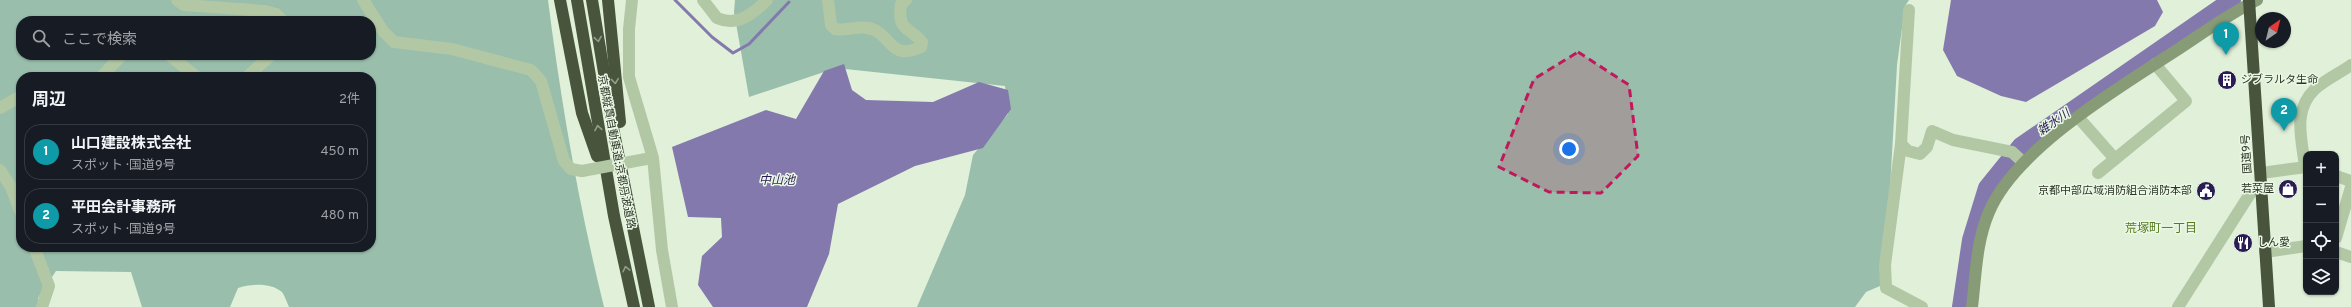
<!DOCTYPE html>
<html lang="ja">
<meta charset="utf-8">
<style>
:root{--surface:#171b24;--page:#242831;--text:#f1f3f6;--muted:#9ea1a6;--line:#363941;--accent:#9793ad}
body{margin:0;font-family:Overpass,"Noto Sans JP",sans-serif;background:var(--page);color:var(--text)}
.controls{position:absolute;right:12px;bottom:12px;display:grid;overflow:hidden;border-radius:8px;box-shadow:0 1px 3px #0004}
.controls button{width:36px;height:36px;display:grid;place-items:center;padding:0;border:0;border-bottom:1px solid var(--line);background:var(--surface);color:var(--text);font:20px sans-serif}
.compass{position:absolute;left:2255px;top:12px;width:36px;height:36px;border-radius:50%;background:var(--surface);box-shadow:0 1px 3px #0004;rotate:35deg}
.you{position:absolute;left:1569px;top:149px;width:14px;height:14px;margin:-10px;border:3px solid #fff;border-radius:50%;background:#1a73e8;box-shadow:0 0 0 6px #1a73e833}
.badge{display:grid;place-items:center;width:26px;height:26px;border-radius:50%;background:var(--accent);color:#fff;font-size:13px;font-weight:700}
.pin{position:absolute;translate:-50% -33px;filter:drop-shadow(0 1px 2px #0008)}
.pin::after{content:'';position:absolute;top:21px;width:14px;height:12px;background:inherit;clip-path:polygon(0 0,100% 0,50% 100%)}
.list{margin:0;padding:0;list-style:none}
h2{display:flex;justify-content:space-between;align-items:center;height:52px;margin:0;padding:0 16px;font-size:17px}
h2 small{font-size:13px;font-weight:400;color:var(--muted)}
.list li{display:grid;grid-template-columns:26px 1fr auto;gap:12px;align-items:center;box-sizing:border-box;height:56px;margin:0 8px 8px;padding:0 8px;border:1px solid var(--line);border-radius:16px}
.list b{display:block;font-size:15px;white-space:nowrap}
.list p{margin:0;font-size:13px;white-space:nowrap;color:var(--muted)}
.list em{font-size:13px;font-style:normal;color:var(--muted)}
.icon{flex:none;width:22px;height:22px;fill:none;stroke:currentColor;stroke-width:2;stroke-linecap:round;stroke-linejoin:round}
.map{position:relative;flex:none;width:2351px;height:307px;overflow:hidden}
.search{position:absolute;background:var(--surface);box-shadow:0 1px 3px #0004;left:16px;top:16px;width:360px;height:44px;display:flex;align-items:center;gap:10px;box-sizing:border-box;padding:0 14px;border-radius:16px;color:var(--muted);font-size:15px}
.panel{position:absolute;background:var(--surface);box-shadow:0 1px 3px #0004;left:16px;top:72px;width:360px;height:180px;border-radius:16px}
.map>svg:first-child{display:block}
</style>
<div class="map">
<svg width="2351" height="307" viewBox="0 0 2351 307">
<rect width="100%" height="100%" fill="#e0f0d9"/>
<g fill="#99beac" fill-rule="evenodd">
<path d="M0,0h548c13,103 31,206 56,307h-315c-2,-4 -4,-11 -7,-15 -12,-10 -31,-8 -44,-4l-8,19h-88l-11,-35 -75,-1 -18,27 2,9h-40zM21,21h350v34h-350zM21,77h350v170h-350z"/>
<path d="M735,0h1174l-4,6 -8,59 -7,124 -10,97 -14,6 -11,15h-938l48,-112 8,-40 35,-41 -3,-28 -169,-18 -87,29 -15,-85z"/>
</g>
<g fill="#8379ac">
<path d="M1951,0h206l6,12 -8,14 -129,76 -25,-6 -44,-20 -14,-26z"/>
<path d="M844,64l8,26 14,10 67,2 46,-20 29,8 3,19 -28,39 -68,18 -77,38 -9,50 -22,53h-94l-15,-22 4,-29 20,-19 -1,-19 -33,-1 -16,-70 94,-37 30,9 28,-48z"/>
</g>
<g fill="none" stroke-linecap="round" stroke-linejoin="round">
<path stroke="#8379ac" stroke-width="3" d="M675,0l37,37 21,16 16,-9 40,-42"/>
<path stroke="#8379ac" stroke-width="18" d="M1961,307l10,-67 16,-52 34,-42 211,-146"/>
<g stroke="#b2c8a5" stroke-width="12">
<path d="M177,0l7,5 81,6 11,3 7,7"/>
<path d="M363,0l20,31 11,11 58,7 79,21 10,11 23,80 7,8 11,2"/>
<path d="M632,0l-3,29v48l24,81 9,92 10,57"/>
<path d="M703,0l14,18c20,9 36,-4 50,-18"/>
<path d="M828,0l3,25 4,4c11,2 22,-3 33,-1 24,4 20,34 53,19l1,-5c-13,-16 -25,-10 -21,-38l5,-4"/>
<path d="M1909,10l-8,134 -16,121 1,23 36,19"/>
<path d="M169,55l28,22"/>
<path d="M101,77l21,-22"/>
<path d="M247,77l24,-22"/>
<path d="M0,108l21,-12"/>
<path d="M2078,117l37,42"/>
<path d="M1901,144l7,7 12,3 7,-7 5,-16 21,9 59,12 12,11"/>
<path d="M2305,167c-3,-28 -13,-56 10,-78 10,-9 25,-16 36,-24"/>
<path d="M0,170l11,17 10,26"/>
<path d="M2098,173l88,-72 -31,-37"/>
<path d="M2261,173l45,-6"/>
<path d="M2336,176l15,5"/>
<path d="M2336,238l15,-51"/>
<path d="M34,247l15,39 -7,21"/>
<path d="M2265,252l41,-6"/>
<path d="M2336,252l15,5"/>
<path d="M2178,307l75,-118 8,-3"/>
</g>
<path stroke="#889b77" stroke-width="12" d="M1972,307c4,-32 4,-65 17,-95 27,-64 131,-125 188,-162 26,-17 52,-36 80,-50"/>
<g stroke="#49543d" stroke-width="12">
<path d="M560,0l22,113 15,43"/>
<path d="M577,0l37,216 20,91"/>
<path d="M592,0l22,133 35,174"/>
<path d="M608,0l12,122"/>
<path d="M2249,0l20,307"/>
</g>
<path stroke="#b2c8a5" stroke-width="12" d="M582,171l64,-12"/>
</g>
<defs><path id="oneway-chevron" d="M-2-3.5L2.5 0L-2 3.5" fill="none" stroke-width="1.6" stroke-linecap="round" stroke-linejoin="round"/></defs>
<g stroke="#919e89">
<use href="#oneway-chevron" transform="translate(598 39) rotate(81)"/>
<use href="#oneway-chevron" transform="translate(615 81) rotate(84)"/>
<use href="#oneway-chevron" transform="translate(598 128) rotate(-100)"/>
<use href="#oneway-chevron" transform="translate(626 269) rotate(-103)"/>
</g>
<path fill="#c2185b" fill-opacity="0.2" stroke="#c2185b" stroke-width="3" stroke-dasharray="8 5" stroke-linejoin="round" d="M1578,52l51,33 9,71 -37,37 -52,-1 -50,-25 35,-88z"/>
<defs>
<symbol id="building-disc" viewBox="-11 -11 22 22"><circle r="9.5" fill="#2a1d53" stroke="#eaf8e5"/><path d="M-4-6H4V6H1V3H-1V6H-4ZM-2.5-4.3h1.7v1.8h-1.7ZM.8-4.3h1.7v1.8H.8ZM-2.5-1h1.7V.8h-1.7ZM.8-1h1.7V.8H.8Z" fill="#fff"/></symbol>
<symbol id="shop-disc" viewBox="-11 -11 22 22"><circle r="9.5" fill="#2a1d53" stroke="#eaf8e5"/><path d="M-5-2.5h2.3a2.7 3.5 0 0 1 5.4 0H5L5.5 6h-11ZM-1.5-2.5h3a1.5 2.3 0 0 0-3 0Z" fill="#fff"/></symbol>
<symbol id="civic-disc" viewBox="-11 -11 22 22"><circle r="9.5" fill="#2a1d53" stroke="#eaf8e5"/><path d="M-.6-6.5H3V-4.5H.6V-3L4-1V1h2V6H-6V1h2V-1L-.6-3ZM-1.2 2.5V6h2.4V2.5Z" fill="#fff"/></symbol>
<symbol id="restaurant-disc" viewBox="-11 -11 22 22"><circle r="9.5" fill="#2a1d53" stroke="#eaf8e5"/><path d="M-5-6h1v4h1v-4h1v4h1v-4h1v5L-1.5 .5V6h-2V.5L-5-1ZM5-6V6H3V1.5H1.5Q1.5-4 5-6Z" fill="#fff"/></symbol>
</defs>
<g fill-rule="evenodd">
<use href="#building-disc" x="2216" y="69" width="22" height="22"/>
<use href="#shop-disc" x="2277" y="178" width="22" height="22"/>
<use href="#civic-disc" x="2195" y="180" width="22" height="22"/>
<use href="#restaurant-disc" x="2232" y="232" width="22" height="22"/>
</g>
<g text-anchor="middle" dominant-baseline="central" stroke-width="3" stroke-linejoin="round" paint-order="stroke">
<g font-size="11" fill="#2d3426" stroke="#eaf8e5" text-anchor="start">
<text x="2241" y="80">ジブラルタ生命</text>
<text x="2274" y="189" text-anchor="end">若菜屋</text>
<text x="2192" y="191" text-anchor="end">京都中部広域消防組合消防本部</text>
<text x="2257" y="243">しん愛</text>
</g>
<g font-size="11" fill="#2d3426" stroke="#eaf8e5">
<text transform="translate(616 152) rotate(79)">京都縦貫自動車道;京都丹波道路</text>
<text transform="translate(2247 154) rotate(-94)">国道9号</text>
</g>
<g font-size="12" font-style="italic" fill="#2a1d53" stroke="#eaf8e5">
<text transform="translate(2054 123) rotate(-35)">雑水川</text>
<text x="777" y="181">中山池</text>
</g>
<g font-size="12" fill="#567a21" stroke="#eaf8e5">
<text x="2161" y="229">荒塚町一丁目</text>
</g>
</g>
</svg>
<div class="controls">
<button>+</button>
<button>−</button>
<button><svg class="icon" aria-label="locate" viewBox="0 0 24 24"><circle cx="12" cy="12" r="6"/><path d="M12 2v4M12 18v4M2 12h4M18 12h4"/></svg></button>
<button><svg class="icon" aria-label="layers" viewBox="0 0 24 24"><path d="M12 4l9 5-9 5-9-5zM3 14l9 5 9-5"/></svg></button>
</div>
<svg class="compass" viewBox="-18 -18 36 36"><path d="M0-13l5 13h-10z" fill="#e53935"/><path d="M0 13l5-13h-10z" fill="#9ea1a6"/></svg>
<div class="you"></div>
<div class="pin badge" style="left:2226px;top:55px;background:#0f9aa8">1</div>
<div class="pin badge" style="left:2284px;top:131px;background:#0f9aa8">2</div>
<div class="search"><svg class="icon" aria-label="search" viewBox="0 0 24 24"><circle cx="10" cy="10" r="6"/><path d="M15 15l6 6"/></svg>ここで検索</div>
<section class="panel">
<h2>周辺<small>2件</small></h2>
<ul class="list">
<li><span class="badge" style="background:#0f9aa8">1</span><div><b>山口建設株式会社</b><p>スポット · 国道9号</p></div><em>450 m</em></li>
<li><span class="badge" style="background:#0f9aa8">2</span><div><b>平田会計事務所</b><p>スポット · 国道9号</p></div><em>480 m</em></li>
</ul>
</section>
</div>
